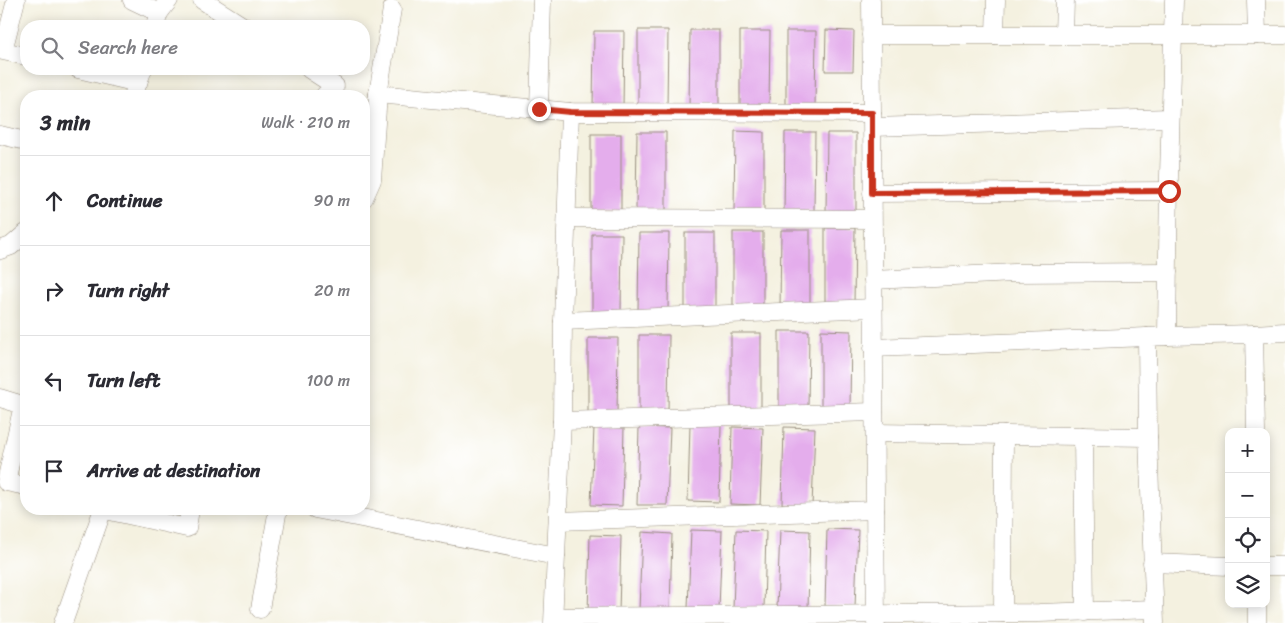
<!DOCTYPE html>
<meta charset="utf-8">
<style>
:root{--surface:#fff;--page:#f2f2f3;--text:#2b2b33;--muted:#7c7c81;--line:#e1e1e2}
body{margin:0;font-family:Sriracha,sans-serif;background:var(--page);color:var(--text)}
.controls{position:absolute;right:15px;bottom:15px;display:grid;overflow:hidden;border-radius:10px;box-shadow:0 2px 12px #0003}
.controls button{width:45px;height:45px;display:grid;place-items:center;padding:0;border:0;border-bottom:1px solid var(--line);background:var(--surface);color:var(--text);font:25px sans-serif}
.stop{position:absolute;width:15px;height:15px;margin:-11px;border:4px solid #c8321e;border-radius:50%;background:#fff}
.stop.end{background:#c8321e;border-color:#fff;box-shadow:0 1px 5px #0008}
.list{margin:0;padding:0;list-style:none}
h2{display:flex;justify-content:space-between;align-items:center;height:65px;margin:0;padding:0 20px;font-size:21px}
h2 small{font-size:16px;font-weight:400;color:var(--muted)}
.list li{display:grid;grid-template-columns:32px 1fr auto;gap:15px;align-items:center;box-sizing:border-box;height:90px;padding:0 20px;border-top:1px solid var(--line)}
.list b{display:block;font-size:19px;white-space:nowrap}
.list em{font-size:16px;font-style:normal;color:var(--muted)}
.icon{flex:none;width:28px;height:28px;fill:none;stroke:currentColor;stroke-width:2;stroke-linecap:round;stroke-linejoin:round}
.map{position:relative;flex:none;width:1285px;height:623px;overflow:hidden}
.search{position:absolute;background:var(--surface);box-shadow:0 2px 12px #0003;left:20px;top:20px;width:350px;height:55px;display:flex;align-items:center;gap:12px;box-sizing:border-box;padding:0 18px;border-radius:20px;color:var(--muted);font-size:19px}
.panel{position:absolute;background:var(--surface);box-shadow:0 2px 12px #0003;left:20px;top:90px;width:350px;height:425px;border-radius:20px}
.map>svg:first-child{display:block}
</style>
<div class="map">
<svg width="1285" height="623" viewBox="0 0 1285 623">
<rect width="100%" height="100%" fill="#fff"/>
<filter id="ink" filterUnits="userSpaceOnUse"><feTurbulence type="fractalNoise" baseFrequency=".02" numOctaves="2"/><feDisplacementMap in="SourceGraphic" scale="10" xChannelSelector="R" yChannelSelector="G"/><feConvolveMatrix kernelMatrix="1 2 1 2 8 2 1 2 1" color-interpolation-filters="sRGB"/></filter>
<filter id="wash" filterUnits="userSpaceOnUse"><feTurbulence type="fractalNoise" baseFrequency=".0096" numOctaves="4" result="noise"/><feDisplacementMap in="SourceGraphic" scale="20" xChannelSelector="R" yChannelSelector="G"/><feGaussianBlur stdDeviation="1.12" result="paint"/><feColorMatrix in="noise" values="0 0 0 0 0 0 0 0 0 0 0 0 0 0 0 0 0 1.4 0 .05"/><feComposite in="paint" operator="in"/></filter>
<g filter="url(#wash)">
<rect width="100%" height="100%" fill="#f4f1e0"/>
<g id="blocks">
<g fill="#e4adec">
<path d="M638,30h30l-1,79h-29z"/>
<path d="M690,30h29v78h-30z"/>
<path d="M826,30l28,1 -1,40h-28z"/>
<path d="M594,31h30l-1,78h-30z"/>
<path d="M740,31h30l-1,78h-29z"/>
<path d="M786,31h30l-1,78h-29z"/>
<path d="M735,131l29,1v78h-30z"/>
<path d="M637,132h29v79l-30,-1z"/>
<path d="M785,132h30l-1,79h-30z"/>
<path d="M827,133h29v79h-30z"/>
<rect x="591" y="134" width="30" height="78"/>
<path d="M825,228h30l-1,78h-29z"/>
<path d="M781,230h29v79l-30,-1z"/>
<rect x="733" y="232" width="30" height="78"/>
<path d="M639,233h30l-1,79h-30z"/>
<rect x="685" y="233" width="30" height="79"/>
<path d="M592,234h30l-1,78h-29z"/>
<path d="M821,330l30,1 -1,78h-29z"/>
<path d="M779,331h30l-1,79h-29z"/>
<rect x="731" y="333" width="30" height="78"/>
<path d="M639,335h30l-1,78h-29z"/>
<path d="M588,338h30l-1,78h-29z"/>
<path d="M690,424l31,1 -2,77 -31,-1z"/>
<path d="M594,427l30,1 -2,78 -31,-1z"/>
<path d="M639,427l31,1 -3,77h-30z"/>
<path d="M732,427l31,1 -3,77 -30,-1z"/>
<path d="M784,427l31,1 -3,78 -30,-2z"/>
<path d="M827,529l31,1 -3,77 -30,-1z"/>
<path d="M691,530l31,1 -3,78 -31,-1z"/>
<path d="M736,530l30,1 -2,78 -31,-1z"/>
<path d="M780,530l30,1 -2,78 -31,-1z"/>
<path d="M642,532l30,2 -2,77 -31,-1z"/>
<path d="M590,535l31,1 -2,77h-31z"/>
</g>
</g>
</g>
<g filter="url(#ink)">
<use href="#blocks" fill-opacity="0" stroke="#988e7f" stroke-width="1"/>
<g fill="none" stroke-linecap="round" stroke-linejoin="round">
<defs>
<g id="minor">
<path d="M16,0l-13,51 23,5"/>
<path d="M132,0l27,13"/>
<path d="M202,0l41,26"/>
<path d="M1256,0l1,35"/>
<path d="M155,26l4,-13 10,-13"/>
<path d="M871,35h414"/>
<path d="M995,35l1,-35"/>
<path d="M1064,35l1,-35"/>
<path d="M78,69l60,14"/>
<path d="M309,69l26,17 -11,10"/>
<path d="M378,94l192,18 302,1 -1,-113"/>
<path d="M133,96l10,-27"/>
<path d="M539,109l3,-109"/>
<path d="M872,113l4,510"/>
<path d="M873,127l297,-9"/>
<path d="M0,135l26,6"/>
<path d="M872,193l297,-2"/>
<path d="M364,198l8,-18 6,-86 14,-85"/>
<path d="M567,218l305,1"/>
<path d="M0,250l11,-4 15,-13"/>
<path d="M873,280l141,-7 154,-1"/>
<path d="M563,321l310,-13"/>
<path d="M1254,334l31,-2"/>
<path d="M1167,336l87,-2 2,98"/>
<path d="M873,348l274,-11"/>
<path d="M0,398l23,7 -17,77 20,4"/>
<path d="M562,421l312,-9"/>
<path d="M875,433l273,4"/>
<path d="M1083,436l2,176"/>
<path d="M101,509l86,19 3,-19"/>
<path d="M315,509l241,47"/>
<path d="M558,521l317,-11"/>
<path d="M1152,563l77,3"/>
<path d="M1266,566h19"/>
<path d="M260,609l18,-100"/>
<path d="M1003,613l1,-178"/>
<path d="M554,617l485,-4 115,-4"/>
<path d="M63,623l40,-114"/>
<path d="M553,623l9,-202 1,-100 7,-209"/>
<path d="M1155,623l-7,-186 -1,-100 20,-1 2,-161 5,-175"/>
<path d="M1257,623v-19"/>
</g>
</defs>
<use href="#minor" stroke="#988e7f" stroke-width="19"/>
<use href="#minor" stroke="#fff" stroke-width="18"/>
</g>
</g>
<g fill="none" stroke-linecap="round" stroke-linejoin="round" filter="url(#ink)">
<path stroke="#c8321e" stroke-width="6" d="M539,109l31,3 302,1v80l297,-2"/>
</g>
</svg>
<div class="controls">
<button>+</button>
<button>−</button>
<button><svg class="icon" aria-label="locate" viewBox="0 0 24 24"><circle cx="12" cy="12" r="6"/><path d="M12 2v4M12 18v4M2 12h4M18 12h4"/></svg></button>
<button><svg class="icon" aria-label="layers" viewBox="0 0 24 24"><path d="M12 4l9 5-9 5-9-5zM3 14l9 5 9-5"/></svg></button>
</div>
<div class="stop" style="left:1169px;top:191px"></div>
<div class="stop end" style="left:539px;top:109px"></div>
<div class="search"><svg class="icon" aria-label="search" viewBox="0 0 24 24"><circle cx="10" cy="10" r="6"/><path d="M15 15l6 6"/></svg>Search here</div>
<section class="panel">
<h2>3 min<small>Walk · 210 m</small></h2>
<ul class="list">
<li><svg class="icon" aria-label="ahead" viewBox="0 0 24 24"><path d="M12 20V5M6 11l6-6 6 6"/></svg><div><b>Continue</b></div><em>90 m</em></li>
<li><svg class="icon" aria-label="right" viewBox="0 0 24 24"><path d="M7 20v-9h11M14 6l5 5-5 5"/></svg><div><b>Turn right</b></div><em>20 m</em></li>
<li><svg class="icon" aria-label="left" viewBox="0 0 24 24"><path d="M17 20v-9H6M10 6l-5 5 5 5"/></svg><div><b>Turn left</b></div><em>100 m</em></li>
<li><svg class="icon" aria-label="arrive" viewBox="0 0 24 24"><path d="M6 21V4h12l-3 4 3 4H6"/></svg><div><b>Arrive at destination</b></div></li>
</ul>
</section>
</div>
